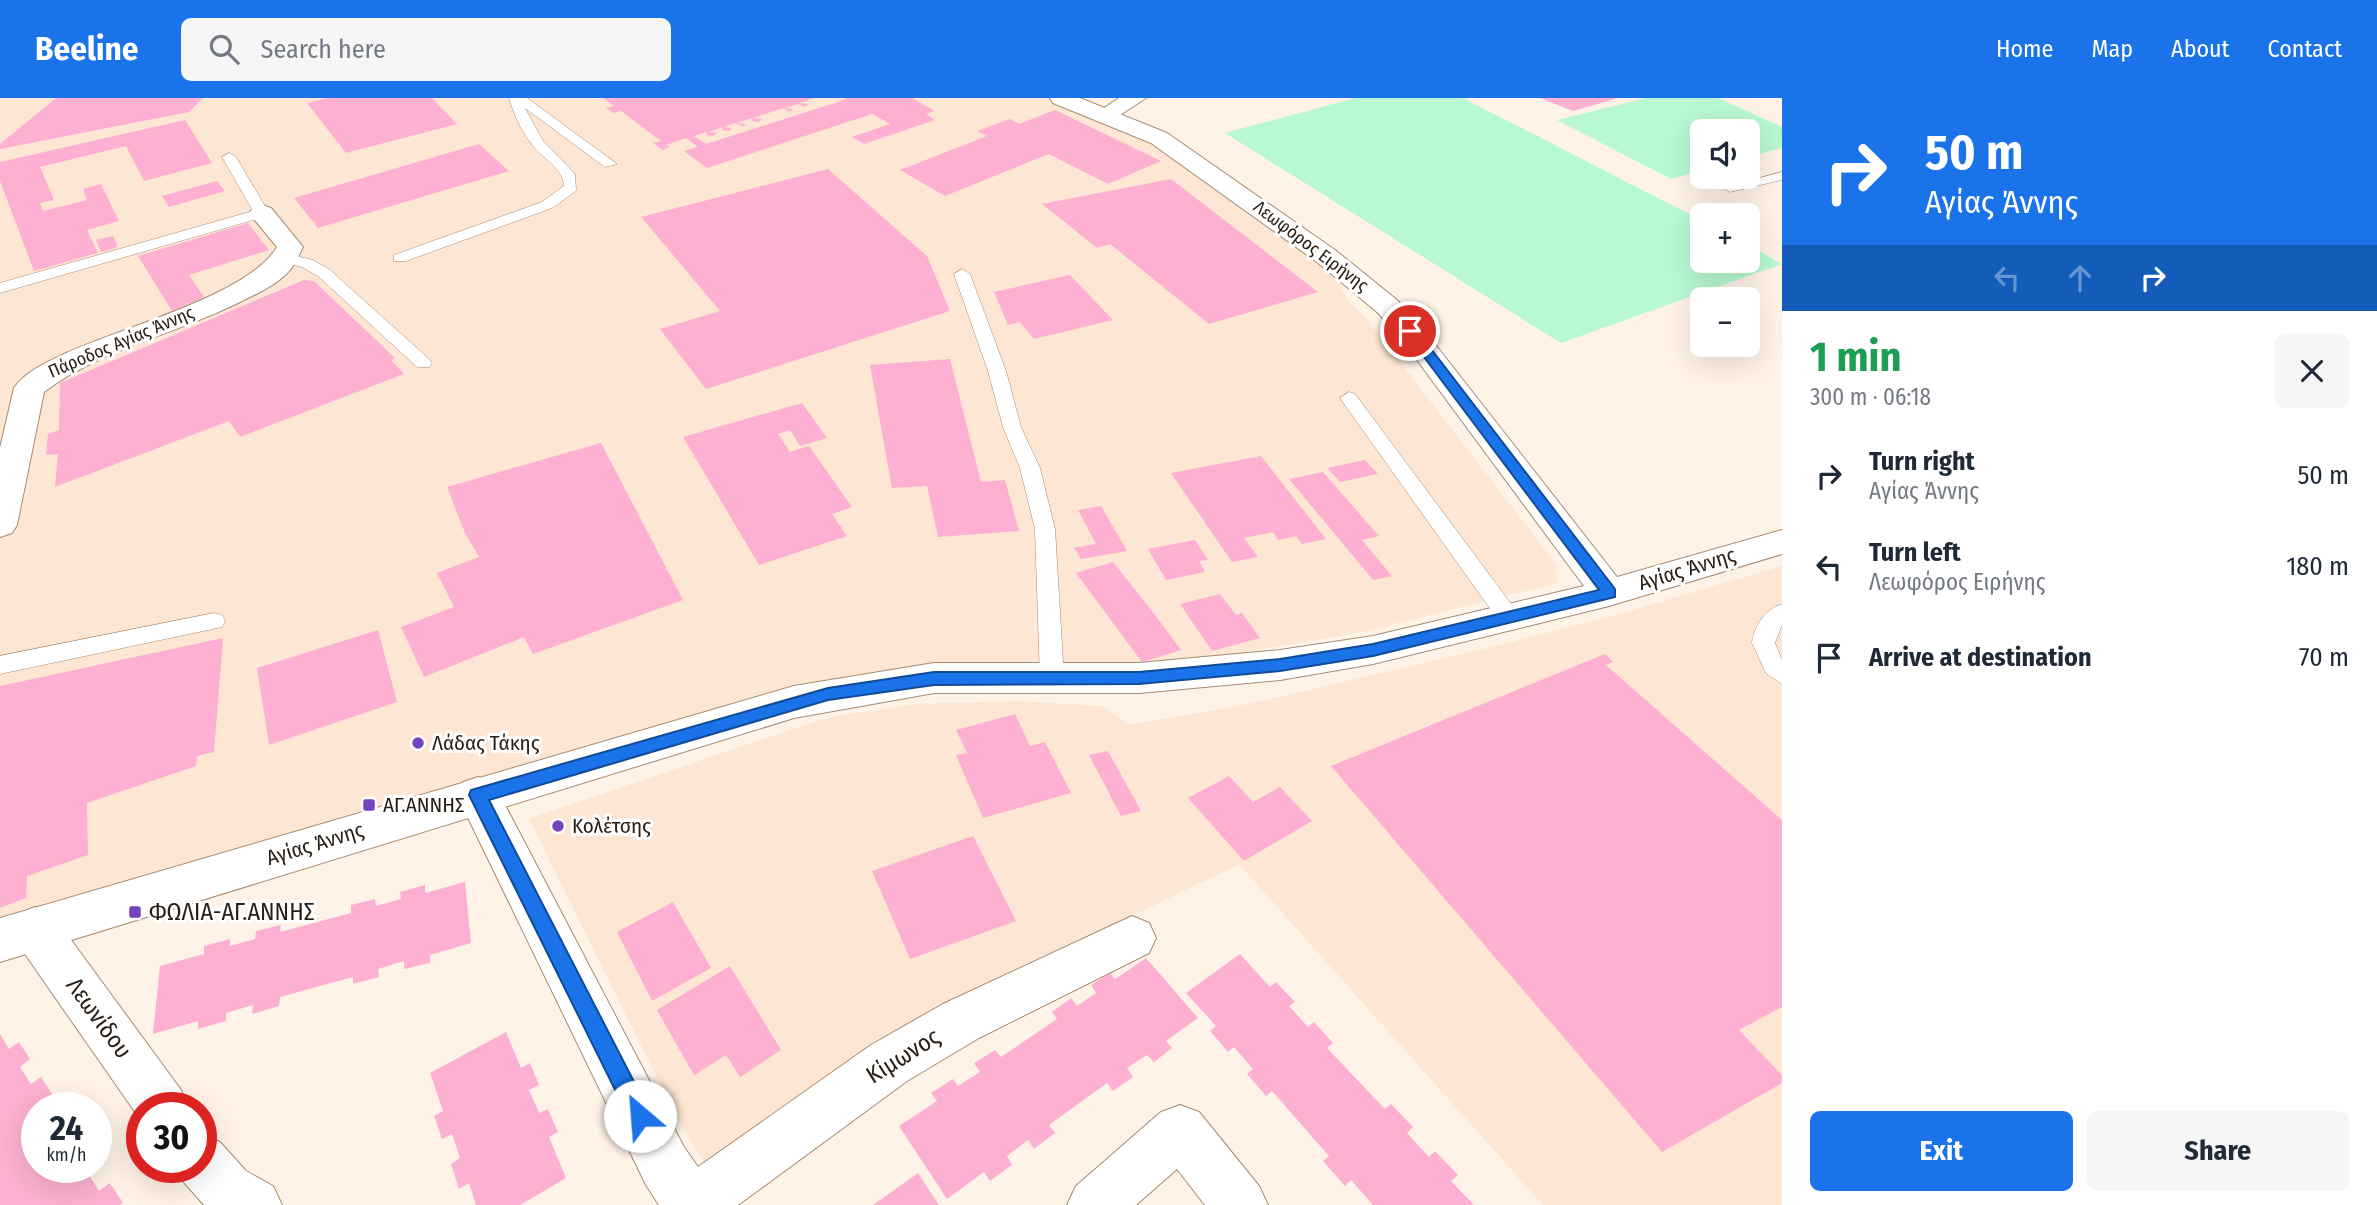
<!DOCTYPE html>
<meta charset="utf-8">
<style>
body{margin:0;font-family:"Fira Sans Condensed",sans-serif;background:#f6f6f7;color:#1f2937;height:100vh;display:flex;flex-direction:column;font-size:26px;white-space:nowrap}
*{box-sizing:border-box;margin:0}
p{font-size:23px;color:#747a83}
.icon{flex:none;width:38px;height:38px;fill:none;stroke:currentColor;stroke-width:2;stroke-linecap:round;stroke-linejoin:round}
.map{position:relative;flex:1;overflow:hidden}
.side{display:flex;flex-direction:column;background:#fff;width:595px}
.side>*{flex:none}
.hud{background:#1a73e8;color:#fff;overflow:hidden}
.fabs{position:absolute;left:1690px;top:21px;display:grid;gap:14px}
.fabs a{display:grid;place-items:center;width:70px;height:70px;border-radius:10px;background:#fff;box-shadow:0 7px 28px #0002;font-size:35px}
.speed{position:absolute;left:21px;top:994px;display:flex;gap:14px;font-size:35px;font-weight:700;text-align:center}
.speed>*{display:grid;place-content:center;width:91px;height:91px;border-radius:50%;background:#fff;box-shadow:0 7px 28px #0002;line-height:1}
.speed small{font-size:18px;font-weight:400}
.speed .limit{border:10px solid #d22;background:#fff;color:#111}
.pin{position:absolute;display:grid;place-items:center;width:60px;height:60px;color:#fff;margin:-30px;border:4px solid #fff;border-radius:50%;box-shadow:0 2px 7px #0007}
.me{position:absolute;width:77px;margin:-38px;rotate:333deg;stroke-linejoin:round;filter:drop-shadow(0 0 5px #0008)}
.turn{display:flex;align-items:center;gap:24px;height:147px;padding:0 28px;font-size:32px}
.turn .icon{width:91px;height:91px;stroke-width:2.5}
.turn b{display:block;font-size:49px;line-height:60px}
.lanes{display:flex;align-items:center;height:66px;padding:0 28px;background:#0003;justify-content:center;gap:35px;direction:ltr}
.lanes .off{opacity:.35}
.round{display:grid;place-items:center;flex:none;width:74px;height:74px;border-radius:10px;background:#f6f6f7}
.head{display:flex;align-items:center;justify-content:space-between;height:119px;padding:0 28px}
h1{font-size:42px;font-weight:700;line-height:52px;color:#1e9e55}
.button{display:flex;gap:14px;margin-top:auto;padding:14px 28px}
.button a{flex:1;height:80px;border-radius:10px;background:#1a73e8;color:#fff;font-size:28px;font-weight:700;line-height:80px;text-align:center}
.button a+a{background:#f6f6f7;color:#1f2937}
ul{padding:0;list-style:none}
li{display:flex;align-items:center;gap:21px;height:91px;padding:0 28px}
li div{flex:1}
li b{display:block;font-size:26px}
li em{font-style:normal}
header{display:flex;align-items:center;gap:42px;box-sizing:border-box;height:98px;padding:0 35px;background:#1a73e8;color:#fff}
header strong{font-size:33px}
nav{display:flex;gap:38px;margin-inline-start:auto;font-size:24px}
.search{width:490px;height:63px;background:#f6f6f7;display:flex;align-items:center;gap:18px;box-sizing:border-box;padding:0 24px;border-radius:10px;color:#747a83;font-size:26px}
main{display:flex;flex:1;min-height:0}
.map>svg:first-child{display:block}
</style>
<header>
<strong>Beeline</strong>
<div class="search"><svg class="icon" aria-label="search" viewBox="0 0 24 24"><circle cx="10" cy="10" r="6"/><path d="M15 15l6 6"/></svg>Search here</div>
<nav><a>Home</a><a>Map</a><a>About</a><a>Contact</a></nav>
</header>
<main>
<div class="map">
<svg width="1782" height="1107" viewBox="0 0 1782 1107">
<rect width="100%" height="100%" fill="#fff2e7"/>
<!-- built -->
<path fill="#fde6d3" d="M0,0H1047L1142,35L1329,167L1349,204L1366,220L1556,466L1557,485L1362,534L1184,564L933,565L824,583L0,828Z
M1782,468V1107H1543L1239,766L1006,879L707,1070L674,1014L529,721L813,624L842,617L916,606L1016,603L1103,608L1130,627L1253,605L1484,551L1609,519Z"/>
<!-- green -->
<path fill="#b8f8d2" d="M1355,0H1463L1703,123V163H1748V147L1782,166L1561,245L1225,35Z
M1646,0H1718L1782,29V50L1748,59V33H1703V72L1671,81L1557,22Z"/>
<!-- building -->
<path fill="#fdb0d1" d="M56,0H203L189,14L0,51V46Z
M328,0H432L457,26L346,55L307,5Z
M603,0H814L799,5L808,6L805,9L798,6L784,10L793,11L790,14L783,10L753,20L762,21L759,24L752,23V20L737,25L746,26L743,29L736,25L724,29L732,30L729,33L722,32L723,29L709,34L717,35L713,38L706,37L707,34L694,38L706,46L847,1L845,0H912L935,13L926,16L935,22L864,46L852,39L890,26L872,16L707,70L684,53L698,49L686,40L666,47L670,49L662,52L653,45L661,43L621,13L613,15L606,10L614,8Z
M1540,0H1615V1L1573,13Z
M1055,12L1161,63L1108,86L1049,56L945,98L900,72L987,38L977,33L1010,21L1019,26Z
M185,22L212,65L144,83L126,48L40,69L54,102L40,105L43,113L87,102L83,91L101,86L119,123L87,132L98,155L34,173L0,83V64Z
M479,46L509,73L318,130L294,100Z
M828,71L927,158L950,213L706,291L660,231L720,213L641,119Z
M1171,81L1262,151L1318,194L1209,226L1110,146L1097,150L1042,106Z
M217,83L225,93L169,109L162,98Z
M248,125L269,152L189,177L204,199L172,213L138,158Z
M113,138L118,149L101,154L96,142Z
M1070,177L1113,222L1034,241L1020,224L1008,227L994,194Z
M304,182L314,183L395,260L391,262L404,276L240,339L229,323L55,389L58,356L46,357L48,336L59,332L60,285Z
M950,261L981,384L1005,382L1019,433L938,439L927,388L892,390L870,267Z
M802,305L827,340L800,348L790,332L778,336L790,354L809,348L852,409L832,416L847,438L759,467L683,339Z
M601,345L683,502L533,556L524,539L424,579L401,529L454,509L437,475L479,459L465,435L447,389Z
M1261,358L1326,441L1302,446L1296,438L1278,442L1273,434L1244,440L1258,459L1232,464L1171,375Z
M1365,362L1378,376L1340,384L1327,370Z
M1323,374L1379,438L1362,442L1392,478L1373,482L1289,381Z
M1101,408L1127,453L1081,461L1074,450L1096,446L1078,412Z
M1195,442L1208,462L1199,463L1205,474L1166,482L1148,451Z
M1113,464L1152,513L1181,552L1142,564L1076,475Z
M1220,496L1236,517L1242,515L1260,540L1212,553L1180,506Z
M378,532L397,604L269,647L257,570Z
M223,540L214,654L197,658L196,668L87,705L88,757L27,778L26,800L0,810V588Z
M1605,556L1613,564L1606,567L1782,722V909L1739,932L1782,977V985L1662,1054L1331,668Z
M1015,616L1030,648L1045,644L1071,695L983,720L956,657L967,655L956,632Z
M1108,653L1141,713L1121,718L1089,657Z
M1229,678L1253,704L1280,689L1312,723L1244,763L1188,700Z
M973,738L1016,823L910,861L872,773Z
M465,784L471,845L430,857V865L404,871V863L378,871L379,879L353,886V879L280,899L279,908L252,916L253,907L226,915V923L198,931V923L153,936L160,868L204,856V848L230,841V848L255,841L256,833L281,827L280,834L351,815V807L375,801L376,808L401,801L400,794L425,787V795Z
M673,804L711,870L652,903L617,834Z
M1240,856L1270,889L1276,884L1295,904L1289,908L1308,929L1314,924L1333,945L1327,950L1385,1011L1391,1006L1413,1029L1407,1035L1429,1059L1435,1053L1458,1077L1451,1083L1474,1107H1373L1351,1082L1345,1088L1323,1063L1329,1058L1272,993L1266,998L1247,976L1253,971L1234,949L1228,954L1210,933L1216,928L1186,895Z
M1146,860L1198,920L1166,943L1172,950L1154,964L1147,957L1127,970L1133,979L1113,993L1107,985L1049,1027L1055,1035L1034,1051L1028,1042L1007,1058L1012,1067L990,1083L984,1074L947,1101L899,1028L937,1003L931,995L953,981L958,988L980,974L974,965L995,952L1001,959L1057,921L1052,914L1071,900L1077,908L1096,895L1091,887L1110,875L1115,881Z
M730,868L781,952L740,979L726,957L694,977L657,912Z
M506,934L521,970L530,965L539,987L529,992L539,1015L548,1011L558,1034L549,1039L566,1080L520,1107H476L469,1085L459,1091L451,1066L460,1060L452,1036L442,1041L434,1018L443,1013L430,975Z
M0,936L9,951L19,944L30,961L20,969L31,986L41,979L52,996L42,1004L46,1010H37V1069H93L87,1074L99,1093L110,1085L123,1105L120,1107H0Z
M918,1075L939,1107H873Z"/>
<g fill="none" stroke-linecap="round" stroke-linejoin="round">
<!-- service casing -->
<g stroke="#a88b72" stroke-width="1">
<path id="service" d="M509,0H527L617,66L605,69L525,10L543,43L575,76L576,93L552,110L406,163H394V157L542,104L564,88C563,69 541,60 531,45C520,31 514,16 509,0Z
M229,55L236,59L269,115L267,118L0,195V185L253,113L222,59Z
M1782,74V82L1730,94L1723,90Z
M287,156L313,162L330,172L429,261L432,265L429,269H417L318,178L302,169L281,164L279,161Z
M962,171L970,176L1006,273L1021,329L1040,370L1055,431L1064,581L1060,587L1052,590L1044,587L1040,581L1035,431L1020,370L1003,329L988,273L954,176Z
M1349,294L1355,296L1517,514L1520,520L1517,526H1501L1340,300Z
M1782,506V527L1775,545L1782,562V586L1766,575L1752,545C1754,528 1765,511 1782,506Z
M214,515L222,517L225,523L222,529L0,576V558Z"/>
</g>
<!-- minor casing -->
<g stroke="#a88b72" stroke-width="2">
<path id="minor" d="M1119,0H1146L1114,21H1098L1095,16Z
M262,107L271,110L303,149C299,157 295,166 290,172C277,187 256,196 240,204C176,236 101,251 44,294L17,427L12,435L0,439V350L14,290C25,274 45,265 62,257C116,231 248,198 277,149L249,115L253,110Z
M478,679L493,684L684,1049L698,1069L871,947L943,906L1132,818L1149,825L1156,840L1149,855L979,940L907,983L738,1107H659L646,1087L457,697L463,684Z
M35,809L52,816L181,992L189,1010H142V1024L18,846L12,831L18,816Z
M1180,1007L1199,1014L1259,1088L1268,1107H1205L1177,1071L1136,1107H1067L1076,1088L1161,1014Z
M201,1036L220,1044L246,1073L273,1088L282,1107H204L182,1082L177,1069H201Z"/>
</g>
<!-- tertiary casing -->
<g stroke="#a88b72" stroke-width="2">
<path id="tertiary" d="M1050,0H1080L1167,35L1335,152L1397,202L1420,227L1617,479L1782,432V456L1609,508L1373,566L1280,582L1139,595H934L794,620L0,864V820L794,588L934,565H1139L1280,552L1373,538L1584,488L1400,239L1377,214L1317,164L1151,45L1053,5Z"/>
</g>
<!-- service -->
<use href="#service" fill="#fff" fill-rule="evenodd"/>
<!-- minor -->
<use href="#minor" fill="#fff" fill-rule="evenodd"/>
<!-- tertiary -->
<use href="#tertiary" fill="#fff" fill-rule="evenodd"/>
</g>
<!-- route -->
<path fill="#1a73e8" stroke="#114b97" stroke-width="2" d="M1406,230H1415L1615,491V499L1373,558L1280,573L1139,586L934,587L828,602L489,702L648,1011L651,1018L648,1026L640,1029L632,1026L469,697L471,692L828,590L934,574H1139L1280,561L1373,546L1599,492L1406,235Z"/>
<!-- markers -->
<g fill="#7245bd" stroke="#fff" stroke-width="2.5">
<circle cx="418" cy="645" r="7"/>
<rect x="362" y="700" width="14" height="14" rx="3.5"/>
<circle cx="558" cy="728" r="7"/>
<rect x="128" y="807" width="14" height="14" rx="3.5"/>
</g>
<g text-anchor="middle" stroke-width="6" stroke-linejoin="round" paint-order="stroke">
<!-- far-street labels -->
<g font-size="18" fill="#291e14" stroke="#fff">
<text transform="translate(1311 148) rotate(37)" y="6">Λεωφόρος Ειρήνης</text>
<text transform="translate(121 244) rotate(-23)" y="6">Πάροδος Αγίας Άννης</text>
</g>
<!-- street labels -->
<g font-size="21" fill="#291e14" stroke="#fff">
<text transform="translate(1687 471) rotate(-17)" y="7">Αγίας Άννης</text>
<text transform="translate(315 746) rotate(-17)" y="7">Αγίας Άννης</text>
</g>
<!-- poi labels -->
<g font-size="21" fill="#291e14" stroke="#fff" text-anchor="start">
<text x="432" y="652">Λάδας Τάκης</text>
<text x="383" y="714">ΑΓ.ΑΝΝΗΣ</text>
<text x="572" y="735">Κολέτσης</text>
</g>
<!-- near-poi labels -->
<g font-size="24" fill="#291e14" stroke="#fff" text-anchor="start">
<text x="149" y="822">ΦΩΛΙΑ-ΑΓ.ΑΝΝΗΣ</text>
</g>
<!-- near-street labels -->
<g font-size="24" fill="#291e14" stroke="#fff">
<text transform="translate(99 920) rotate(54)" y="8">Λεωνίδου</text>
<text transform="translate(903 958) rotate(-32)" y="8">Κίμωνος</text>
</g>
</g>
</svg>
<div class="fabs">
<a><svg class="icon" aria-label="sound" viewBox="0 0 24 24"><path d="M4 9h4l5-4v14l-5-4H4zM17 9q2 3 0 6"/></svg></a>
<a>+</a>
<a>−</a>
</div>
<div class="speed"><div>24<small>km/h</small></div><div class="limit">30</div></div>
<div class="pin" style="left:1410px;top:233px;background:#d93025"><svg class="icon" aria-label="arrive" viewBox="0 0 24 24"><path d="M6 21V4h12l-3 4 3 4H6"/></svg></div>
<svg class="me" style="left:640px;top:1018px" viewBox="-20 -20 40 40"><circle r="19" fill="#fff"/><path d="M0-13L10 11 0 6-10 11z" fill="#1a73e8"/></svg>
</div>
<section class="side">
<div class="hud">
<div class="turn"><svg class="icon" aria-label="right" viewBox="0 0 24 24"><path d="M7 20v-9h11M14 6l5 5-5 5"/></svg><div><b>50 m</b>Αγίας Άννης</div></div>
<div class="lanes"><svg class="icon off" aria-label="left" viewBox="0 0 24 24"><path d="M17 20v-9H6M10 6l-5 5 5 5"/></svg><svg class="icon off" aria-label="ahead" viewBox="0 0 24 24"><path d="M12 20V5M6 11l6-6 6 6"/></svg><svg class="icon" aria-label="right" viewBox="0 0 24 24"><path d="M7 20v-9h11M14 6l5 5-5 5"/></svg></div>
</div>
<div class="head"><div><h1>1 min</h1><p>300 m · 06:18</p></div><a class="round"><svg class="icon" aria-label="close" viewBox="0 0 24 24"><path d="M6 6l12 12M18 6L6 18"/></svg></a></div>
<ul>
<li><svg class="icon" aria-label="right" viewBox="0 0 24 24"><path d="M7 20v-9h11M14 6l5 5-5 5"/></svg><div><b>Turn right</b><p>Αγίας Άννης</p></div><em>50 m</em></li>
<li><svg class="icon" aria-label="left" viewBox="0 0 24 24"><path d="M17 20v-9H6M10 6l-5 5 5 5"/></svg><div><b>Turn left</b><p>Λεωφόρος Ειρήνης</p></div><em>180 m</em></li>
<li><svg class="icon" aria-label="arrive" viewBox="0 0 24 24"><path d="M6 21V4h12l-3 4 3 4H6"/></svg><div><b>Arrive at destination</b></div><em>70 m</em></li>
</ul>
<div class="button"><a>Exit</a><a>Share</a></div>
</section>
</main>
